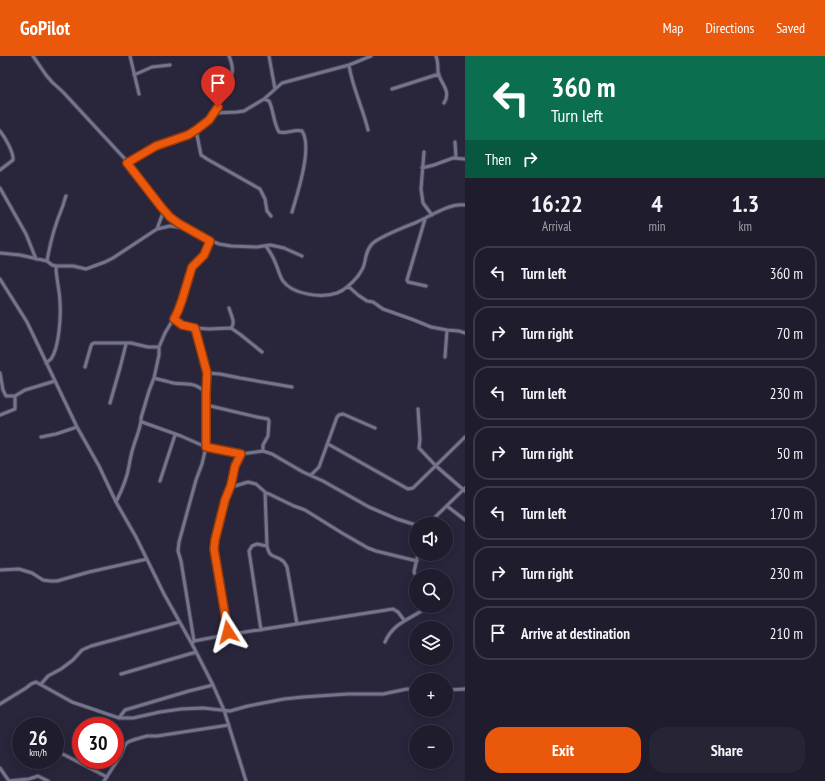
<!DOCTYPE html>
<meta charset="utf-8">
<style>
body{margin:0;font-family:"PT Sans Narrow",sans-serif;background:#272535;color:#f1f3f6;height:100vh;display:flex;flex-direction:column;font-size:15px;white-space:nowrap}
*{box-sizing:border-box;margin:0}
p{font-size:13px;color:#a1a1aa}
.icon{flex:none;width:22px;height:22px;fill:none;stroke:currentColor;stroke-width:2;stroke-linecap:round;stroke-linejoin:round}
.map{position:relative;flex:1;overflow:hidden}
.sheet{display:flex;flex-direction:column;background:#1f1c2d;width:360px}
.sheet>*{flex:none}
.hud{background:#0b6e4f;color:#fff;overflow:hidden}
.tools{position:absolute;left:409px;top:461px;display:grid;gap:8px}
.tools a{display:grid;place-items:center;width:44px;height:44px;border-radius:50%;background:#1f1c2d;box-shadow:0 2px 10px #0003,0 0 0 1px #3c3a49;font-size:20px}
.speed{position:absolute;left:12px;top:661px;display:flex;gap:8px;font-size:20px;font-weight:700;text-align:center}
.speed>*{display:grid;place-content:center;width:52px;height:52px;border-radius:50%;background:#1f1c2d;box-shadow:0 2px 10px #0003,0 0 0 1px #3c3a49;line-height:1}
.speed small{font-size:10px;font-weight:400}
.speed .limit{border:6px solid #d22;background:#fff;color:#111}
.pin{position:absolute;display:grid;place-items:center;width:34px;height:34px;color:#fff;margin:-41px -17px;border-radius:50% 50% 50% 0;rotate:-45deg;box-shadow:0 0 4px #0007}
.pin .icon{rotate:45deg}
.me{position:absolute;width:44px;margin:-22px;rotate:351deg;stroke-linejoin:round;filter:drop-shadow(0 0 3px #0008)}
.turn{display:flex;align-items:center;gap:14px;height:84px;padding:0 20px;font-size:18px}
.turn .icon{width:52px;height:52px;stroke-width:2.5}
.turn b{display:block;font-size:28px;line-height:34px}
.then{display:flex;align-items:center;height:38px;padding:0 20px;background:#0003;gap:8px;font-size:15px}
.eta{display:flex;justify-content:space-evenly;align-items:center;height:68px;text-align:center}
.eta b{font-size:24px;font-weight:800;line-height:28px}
.cta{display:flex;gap:8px;margin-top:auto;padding:8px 20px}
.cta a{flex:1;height:46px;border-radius:16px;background:#ea580c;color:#fff;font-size:16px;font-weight:800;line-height:46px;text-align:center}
.cta a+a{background:#272535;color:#f1f3f6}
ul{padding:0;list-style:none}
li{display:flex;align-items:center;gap:12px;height:54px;margin:0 8px 6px;padding:0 12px;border:2px solid #3c3a49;border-radius:16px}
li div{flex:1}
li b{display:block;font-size:15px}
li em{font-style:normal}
header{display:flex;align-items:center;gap:24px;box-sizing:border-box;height:56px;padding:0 20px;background:#ea580c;color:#fff}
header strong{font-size:19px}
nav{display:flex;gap:22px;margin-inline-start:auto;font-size:14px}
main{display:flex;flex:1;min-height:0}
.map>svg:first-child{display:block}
</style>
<header>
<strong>GoPilot</strong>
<nav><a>Map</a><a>Directions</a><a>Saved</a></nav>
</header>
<main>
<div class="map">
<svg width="465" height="725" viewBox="0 0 465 725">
<rect width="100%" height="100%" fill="#29263c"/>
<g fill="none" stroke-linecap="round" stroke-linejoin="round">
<!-- minor casing -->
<g stroke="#424052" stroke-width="5">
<path id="minor" d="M33,0L46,19L52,26L63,36L125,103L127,107L162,152L170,161L178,167L205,182L219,188L231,190L257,191L270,189L275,190L284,192L302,200
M130,0L139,38
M269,0L275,33
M436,0C438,5 438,11 438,16C440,27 452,35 444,47
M349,9C352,31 363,52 368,74
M134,19L152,11L170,9
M392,33L439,18
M264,43L269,45C274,55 273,66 279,76C287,78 294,73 302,75C313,91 297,139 292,156
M215,57L237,56L244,55L264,43L282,27L349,9L371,0
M196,74L201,99L207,103L260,133L265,143L267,155L271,160
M0,75C5,81 14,97 13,104L0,114
M455,86L456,102
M424,96L421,133L423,147L432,159
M127,107C136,102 146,95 156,90C167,86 178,84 188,79C208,70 219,52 227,32C232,20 235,14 229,0
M422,112L434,109L453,102L465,103
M0,132L26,178L36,203
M425,163L407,224L408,226L426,230
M157,173L164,154
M266,190C269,195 273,200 275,206C278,212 279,219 283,225C293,239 322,242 337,237C345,234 353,226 358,220C360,217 363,213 364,209C366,202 366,193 373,187C383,179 405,171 417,166C431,160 449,147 465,149
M0,197L20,199L47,205L52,209L56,210H73L86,213L105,206L113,202L157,173L170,170L186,172
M47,205C50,187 55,169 62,152C64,148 64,144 66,140
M0,223L27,266L77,371L99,410L116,446L136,481L164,538L192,588L213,629L224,654L246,725
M348,230L358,239L367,245L373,246L383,253L414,264L431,271L447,274
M229,252C231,259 236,267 231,272
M174,263L182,269L195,272L209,273L231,272L241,279L262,296
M195,272L207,317L206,337
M445,301L447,274L459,275L465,277
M46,307C47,306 50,304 51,303C59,292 61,261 60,247C60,235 56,223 56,210
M85,311L91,290L92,288L94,287H131L148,291H159
M0,317L3,334L6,340H15
M207,317L220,318L240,322L292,331
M154,322C160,324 167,325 173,327C187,329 194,325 206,337V391L202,408L196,424L179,486L178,495L181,505L194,585L192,588
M110,347L120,312L126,288
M206,349L257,361L268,363L269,365L268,380L263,389V395
M418,353L420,384L419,392L436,410L465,435
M0,359L15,353V340L25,334L55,325
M142,366L181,380L206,391L241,398L263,395L272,398L303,416L323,425L369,451L397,463L416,469
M41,381L56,378L77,371
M328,388L408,433L413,432L465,381
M311,419L319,411L337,361L339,359L343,358L375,372
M160,425L175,379
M231,429L235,430L248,426L256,428L265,436L294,450L305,454L342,477L368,492L376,495L417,505
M265,436L267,490C270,504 275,498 283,505C285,507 286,509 287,511L297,568
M116,446C122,434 127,423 129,410C130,404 131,398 133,392C135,384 142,369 141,362L149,335L154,322L159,299V291L165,277L178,255L185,236L192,211L204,199L210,185
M447,450L465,464
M428,468L465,432
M0,514L19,513L32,517L43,524L50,525H57L89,516L147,503
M416,520L414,516L418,498
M261,574L249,495L252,490L257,488L267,490
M226,579L393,553L398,556L404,564
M194,585L226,579L228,576L214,493L215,484L225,444L231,429L235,409L241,398
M385,586C394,565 413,563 428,550
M121,618L196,596
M41,628L48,620L61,613L73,604L82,594L91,590L179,566
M446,634L465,633
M0,648L26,632L31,628L36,626L72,646L119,662H133L160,656L181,653L203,652L230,655L248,650L284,643L303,641L348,638H383L407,633L416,634
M119,662L125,654L189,635L213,629
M57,695L107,721
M0,712L9,725
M9,725L29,723L38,720L48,725
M104,725L121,699L125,689L128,686L133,684L147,680H157L229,669"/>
</g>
<!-- minor -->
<use href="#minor" stroke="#75748d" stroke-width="3"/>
</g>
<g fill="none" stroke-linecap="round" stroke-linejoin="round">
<!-- route casing -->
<g stroke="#983908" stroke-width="10">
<path id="route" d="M218,51L209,64L196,74L188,79L156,90L127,107L162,152L170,161L178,167L210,185L204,199L192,211L182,244L178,255L174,263L182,269L195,272L207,317L206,337V391L241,398L235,410L231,429L225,444L215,484L214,493L228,576"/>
</g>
<!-- route -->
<use href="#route" stroke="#ea580c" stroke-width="7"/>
</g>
</svg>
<div class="tools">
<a><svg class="icon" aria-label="sound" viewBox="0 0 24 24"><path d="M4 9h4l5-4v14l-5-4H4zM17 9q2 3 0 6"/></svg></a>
<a><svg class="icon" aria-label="search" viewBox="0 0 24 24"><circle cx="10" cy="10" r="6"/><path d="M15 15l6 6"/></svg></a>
<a><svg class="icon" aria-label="layers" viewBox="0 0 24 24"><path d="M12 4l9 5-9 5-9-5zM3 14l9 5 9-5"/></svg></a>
<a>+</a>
<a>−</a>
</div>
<div class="speed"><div>26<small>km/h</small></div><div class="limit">30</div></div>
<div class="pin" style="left:218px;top:51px;background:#d93025"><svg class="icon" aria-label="arrive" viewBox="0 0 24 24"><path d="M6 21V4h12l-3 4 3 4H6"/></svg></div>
<svg class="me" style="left:228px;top:576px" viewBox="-20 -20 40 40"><path d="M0-17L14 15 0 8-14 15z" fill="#ea580c" stroke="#fff" stroke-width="4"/></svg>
</div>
<section class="sheet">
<div class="hud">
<div class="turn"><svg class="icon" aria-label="left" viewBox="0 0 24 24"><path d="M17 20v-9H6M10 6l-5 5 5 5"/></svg><div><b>360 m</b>Turn left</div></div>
<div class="then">Then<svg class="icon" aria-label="right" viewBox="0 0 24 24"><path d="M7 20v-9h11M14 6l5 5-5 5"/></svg></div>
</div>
<div class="eta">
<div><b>16:22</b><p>Arrival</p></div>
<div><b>4</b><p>min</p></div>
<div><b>1.3</b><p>km</p></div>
</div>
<ul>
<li><svg class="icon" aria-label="left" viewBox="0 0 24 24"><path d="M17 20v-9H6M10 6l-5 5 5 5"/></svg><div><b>Turn left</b></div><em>360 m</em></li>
<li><svg class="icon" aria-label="right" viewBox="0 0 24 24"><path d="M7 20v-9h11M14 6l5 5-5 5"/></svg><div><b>Turn right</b></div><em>70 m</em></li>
<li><svg class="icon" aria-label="left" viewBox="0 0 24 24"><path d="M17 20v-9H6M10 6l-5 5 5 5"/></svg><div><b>Turn left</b></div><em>230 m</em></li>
<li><svg class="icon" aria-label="right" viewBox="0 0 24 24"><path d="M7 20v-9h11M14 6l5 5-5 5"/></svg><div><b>Turn right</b></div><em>50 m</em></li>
<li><svg class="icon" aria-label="left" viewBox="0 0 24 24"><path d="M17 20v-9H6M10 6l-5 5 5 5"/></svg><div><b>Turn left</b></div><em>170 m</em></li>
<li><svg class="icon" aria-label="right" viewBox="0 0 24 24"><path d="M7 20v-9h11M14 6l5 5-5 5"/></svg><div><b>Turn right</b></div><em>230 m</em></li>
<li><svg class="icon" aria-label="arrive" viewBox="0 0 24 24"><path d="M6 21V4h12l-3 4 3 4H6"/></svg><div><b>Arrive at destination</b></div><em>210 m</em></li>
</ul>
<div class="cta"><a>Exit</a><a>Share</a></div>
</section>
</main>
